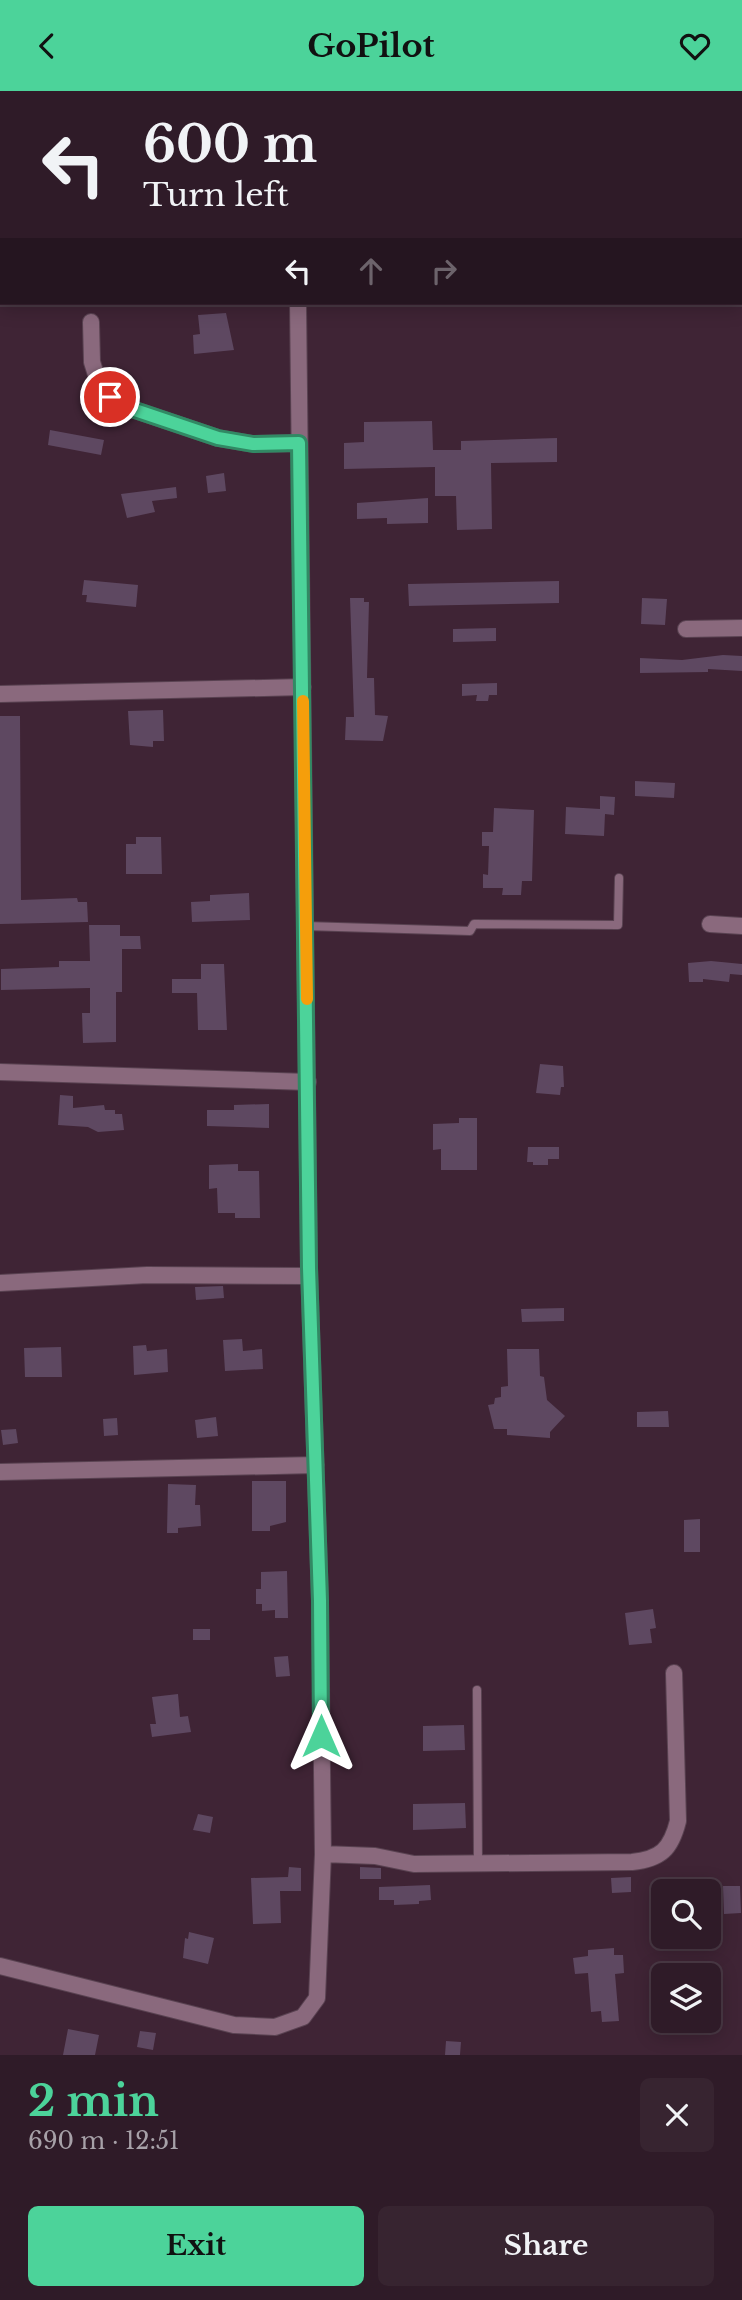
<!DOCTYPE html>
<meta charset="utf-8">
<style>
body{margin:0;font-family:"Libre Baskerville",serif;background:#372430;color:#f1f3f6;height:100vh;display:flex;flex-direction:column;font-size:26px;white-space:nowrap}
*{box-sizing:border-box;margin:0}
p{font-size:23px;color:#a7a1a8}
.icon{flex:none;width:38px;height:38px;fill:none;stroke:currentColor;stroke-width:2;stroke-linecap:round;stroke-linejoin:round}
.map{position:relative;height:1964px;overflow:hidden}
.panel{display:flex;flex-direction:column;background:#2f1b28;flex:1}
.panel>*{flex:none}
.hud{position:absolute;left:0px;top:0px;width:742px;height:214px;box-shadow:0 4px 18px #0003,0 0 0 2px #4a3945;background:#2f1b28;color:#f1f3f6;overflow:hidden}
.buttons{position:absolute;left:651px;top:1788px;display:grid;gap:14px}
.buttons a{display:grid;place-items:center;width:70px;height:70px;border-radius:10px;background:#2f1b28;box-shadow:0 4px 18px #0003,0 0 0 2px #4a3945;font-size:35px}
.pin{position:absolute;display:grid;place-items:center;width:60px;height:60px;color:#fff;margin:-30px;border:4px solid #fff;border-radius:50%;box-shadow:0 2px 7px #0007}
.me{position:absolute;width:77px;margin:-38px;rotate:0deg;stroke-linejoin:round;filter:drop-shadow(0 0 5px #0008)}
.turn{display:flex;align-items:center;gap:24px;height:147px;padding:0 28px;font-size:32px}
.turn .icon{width:91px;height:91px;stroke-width:2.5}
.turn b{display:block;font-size:49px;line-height:60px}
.lanes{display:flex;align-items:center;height:66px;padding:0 28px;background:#0003;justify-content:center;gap:35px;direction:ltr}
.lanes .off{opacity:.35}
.round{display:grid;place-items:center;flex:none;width:74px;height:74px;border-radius:10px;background:#372430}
.overview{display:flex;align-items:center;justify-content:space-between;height:119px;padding:0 28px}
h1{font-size:42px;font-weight:800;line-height:52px;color:#4cd39a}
.button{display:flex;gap:14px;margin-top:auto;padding:14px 28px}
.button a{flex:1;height:80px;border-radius:10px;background:#4cd39a;color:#111;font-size:28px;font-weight:800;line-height:80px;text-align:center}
.button a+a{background:#372430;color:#f1f3f6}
header{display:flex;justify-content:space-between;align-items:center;height:91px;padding:0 28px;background:#4cd39a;color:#111;font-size:32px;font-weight:800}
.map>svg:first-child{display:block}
</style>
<header><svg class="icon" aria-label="back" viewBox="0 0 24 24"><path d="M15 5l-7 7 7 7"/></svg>GoPilot<svg class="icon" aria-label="heart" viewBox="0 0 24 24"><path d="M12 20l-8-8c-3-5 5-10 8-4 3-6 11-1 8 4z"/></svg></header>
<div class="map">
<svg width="742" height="1964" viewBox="0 0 742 1964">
<rect width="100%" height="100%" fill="#3f2435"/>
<!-- building -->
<path fill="#5e4861" d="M226,222L234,259L194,263L193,244L200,243L198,224Z
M432,330L433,359H461V350L557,347V371L491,372L492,438L457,439L456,405H435V376L344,378V352L364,351V331Z
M50,339L104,349L101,364L48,354Z
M224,382L226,400L208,402L206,385Z
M176,396L177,407L152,410L155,421L127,427L121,403Z
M428,407V432L387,433V427L357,428V412Z
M84,489L138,494L136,516L86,511L87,504H82Z
M559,490V512L409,515L408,493Z
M350,507H364V511H369L367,587H374L375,624L388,625L383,650L345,649L346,626H354Z
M642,507L667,508L665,534L641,533Z
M496,537V550L453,551V538Z
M723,564L742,565V580L708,578V581L640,582V567L682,569Z
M497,592V604H489L488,610H476L477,604L462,605V593Z
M163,619L164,650H153V656L130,654L128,620Z
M0,625H20L21,809L77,807L78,811H87L88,831L0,833Z
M635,690L675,692L674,707L635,705Z
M600,705L615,706L614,724L605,723L604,745L565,743L566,716L600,718Z
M494,717L534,719L532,790H522L521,804H502L503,797H483V783L488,784L489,755H482V741H493Z
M136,746H161L162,783H126V753H136Z
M249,802L250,829L192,831L191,811L210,810V804Z
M89,834H120V845H140L141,858H122V901H116V951L83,952L82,922H90V897L1,899V878L59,876V870H90Z
M711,870L742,873V884L730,883L729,891L703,888V891H689L688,872Z
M201,873H224L227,939H198L197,902H172V888H201Z
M540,973L563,975L564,996H561L560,1004L536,1002Z
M60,1004L73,1005V1017L104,1014L105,1019H115V1023H122L124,1039L98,1041L88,1036L58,1034Z
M269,1013V1037L207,1035V1019H234V1014Z
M459,1027H477V1079H441V1058L433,1059V1033L459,1032Z
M528,1056H559V1068H548V1074H533V1071H527Z
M238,1073V1080H259L260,1127H235V1122H218L217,1097L209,1098V1074Z
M223,1195L224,1207L196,1209L195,1196Z
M564,1217V1230L522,1231L521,1218Z
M242,1248L243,1260L262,1258L263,1278L225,1280L223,1249Z
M146,1254L147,1260L167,1258L168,1281L134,1284L133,1255Z
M61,1256L62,1286H25L24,1257Z
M507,1258H539L540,1285L544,1286L547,1309L565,1325L550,1341V1347L507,1344V1338H494L488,1314L494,1313L495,1307L501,1306V1296L508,1295Z
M668,1320L669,1336H637V1321Z
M216,1326L218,1345L197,1347L195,1329Z
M117,1327L118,1344L104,1345L103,1328Z
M16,1338L18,1352L3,1354L1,1339Z
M252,1390H286V1431L270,1435V1440H252Z
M168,1393L196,1394L195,1414H200L201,1435L178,1437V1442H167Z
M700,1428V1461H684V1429Z
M287,1480L288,1527H275V1519L262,1520V1513H256V1498H261V1481Z
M653,1518L656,1537L650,1538L652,1552L629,1554L625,1522Z
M193,1538H210V1549H193Z
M288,1565L290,1585L276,1586L274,1566Z
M178,1603L180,1626L188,1625L191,1641L152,1646L150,1633H156L152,1606Z
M464,1634L465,1659L423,1660V1635Z
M465,1712L466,1737L413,1739V1713Z
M198,1723L213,1726L210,1742L193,1739Z
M289,1776L301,1777V1800H280L281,1832L253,1833L251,1787L288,1786Z
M360,1776L381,1777V1788H360Z
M631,1786V1801L612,1802L611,1787Z
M430,1794L431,1809L419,1810V1813L394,1814V1809H379V1796Z
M740,1795L741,1822L724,1823L723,1795Z
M189,1841L214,1847L208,1873L183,1867L185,1847L188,1848Z
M614,1857V1864H623L624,1882L615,1883L619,1930L602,1931L601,1920L591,1921L588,1882L575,1883L573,1867L588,1865V1859Z
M68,1938L99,1944L95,1964H63Z
M140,1940L156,1942L153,1959L137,1956Z
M446,1950L461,1951L460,1964H445Z"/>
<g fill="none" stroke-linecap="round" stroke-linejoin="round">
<!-- lane casing -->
<g stroke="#594251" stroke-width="10">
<path id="lane" d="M305,835L470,840L474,833L618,834L619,787
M477,1599L478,1774"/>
</g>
<!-- street casing -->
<g stroke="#594251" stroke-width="18">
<path id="street" d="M298,0V2
M740,8H742
M0,23H2
M91,231L92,271L98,290L110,306L126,316L218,347L253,353L299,352
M686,538L742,537
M0,603L303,596
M710,833L742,835
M0,981L308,991
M0,1192L147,1184L309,1185
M0,1381L316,1374
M323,1763L375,1765L414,1773L632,1771C661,1768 671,1758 678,1730L674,1582
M0,1875L234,1934L275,1936L303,1926L317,1907L323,1763L320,1510L309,1176L298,212"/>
</g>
<!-- lane -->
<use href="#lane" stroke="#8a697d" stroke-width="8"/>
<!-- street -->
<use href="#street" stroke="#8a697d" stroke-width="16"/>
</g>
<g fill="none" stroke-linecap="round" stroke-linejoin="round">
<!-- route casing -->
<g stroke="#318964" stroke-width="18">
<path id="route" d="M110,306L126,316L218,347L253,353L299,352L309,1177L320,1510L321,1645"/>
</g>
<!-- route -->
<use href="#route" stroke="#4cd39a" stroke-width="12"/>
<!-- slow -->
<path stroke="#f59e0b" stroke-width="12" d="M303,610L307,908"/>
</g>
</svg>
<div class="buttons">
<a><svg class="icon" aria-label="search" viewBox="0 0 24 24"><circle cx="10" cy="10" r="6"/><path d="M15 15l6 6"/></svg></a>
<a><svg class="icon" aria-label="layers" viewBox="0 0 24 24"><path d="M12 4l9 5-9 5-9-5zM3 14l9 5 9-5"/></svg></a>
</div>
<div class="pin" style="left:110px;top:306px;background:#d93025"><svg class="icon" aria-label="arrive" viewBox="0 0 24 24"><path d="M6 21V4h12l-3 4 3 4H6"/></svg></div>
<svg class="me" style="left:321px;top:1645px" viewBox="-20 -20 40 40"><path d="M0-17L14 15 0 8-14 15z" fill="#4cd39a" stroke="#fff" stroke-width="4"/></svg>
<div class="hud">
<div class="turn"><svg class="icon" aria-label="left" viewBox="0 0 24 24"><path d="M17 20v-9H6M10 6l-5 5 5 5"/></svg><div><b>600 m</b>Turn left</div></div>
<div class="lanes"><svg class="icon" aria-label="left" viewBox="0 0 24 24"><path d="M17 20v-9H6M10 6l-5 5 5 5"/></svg><svg class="icon off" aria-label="ahead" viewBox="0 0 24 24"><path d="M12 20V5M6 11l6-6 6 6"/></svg><svg class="icon off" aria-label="right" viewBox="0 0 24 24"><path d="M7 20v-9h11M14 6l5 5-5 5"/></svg></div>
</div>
</div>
<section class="panel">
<div class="overview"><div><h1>2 min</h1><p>690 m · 12:51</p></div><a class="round"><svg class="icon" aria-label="close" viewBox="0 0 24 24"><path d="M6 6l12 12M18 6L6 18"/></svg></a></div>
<div class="button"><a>Exit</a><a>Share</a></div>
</section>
